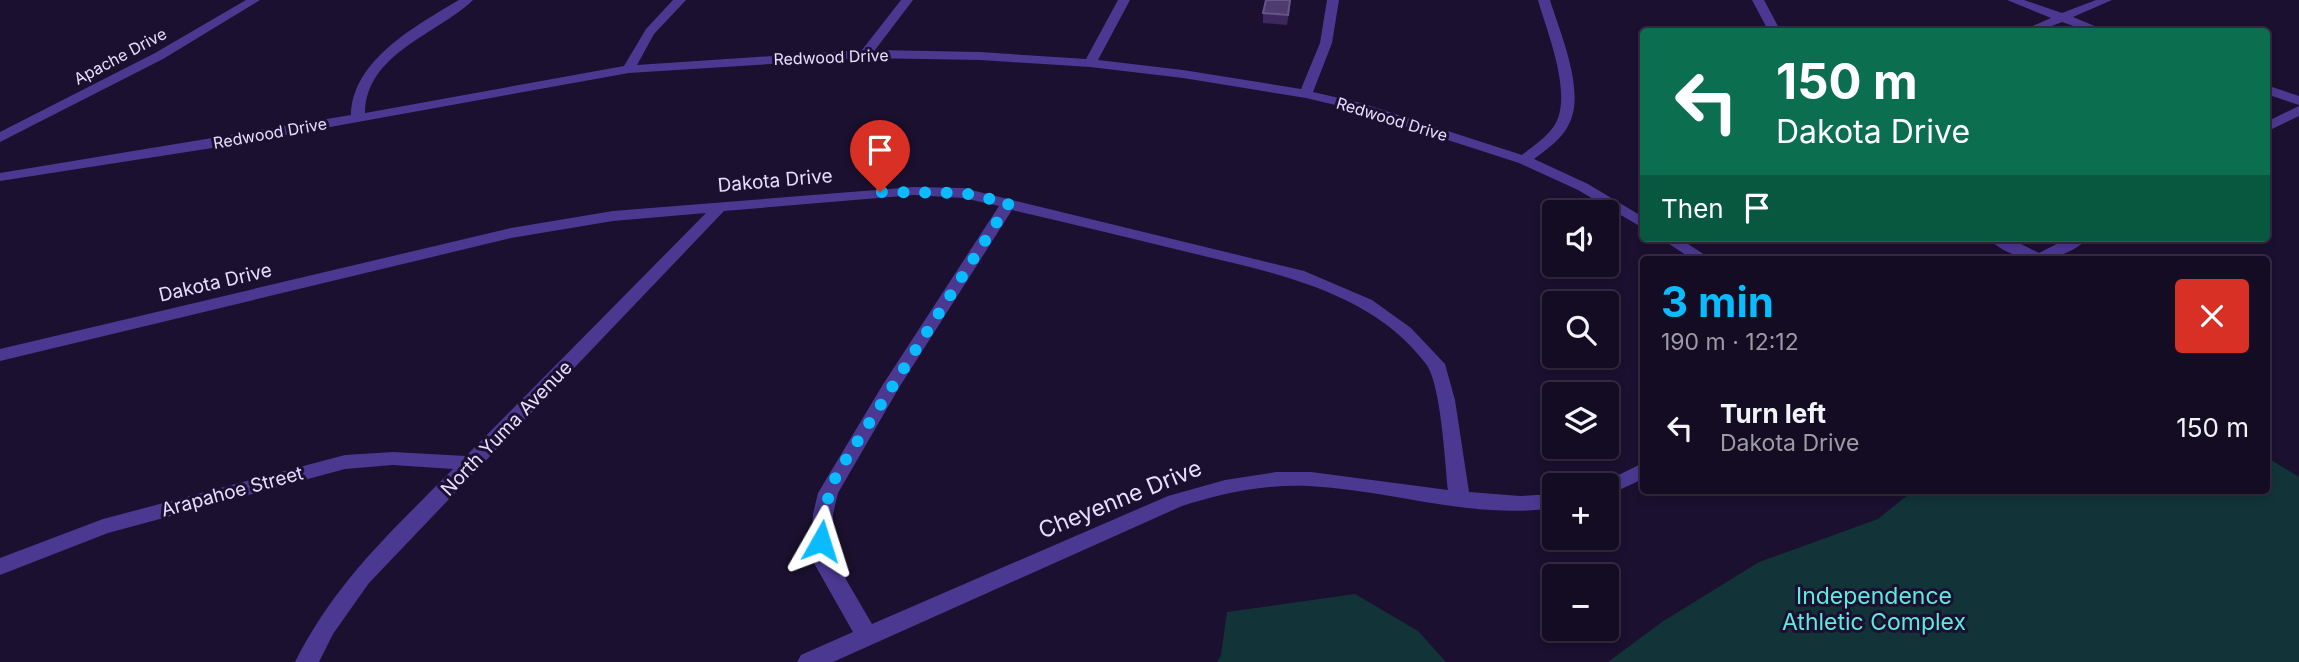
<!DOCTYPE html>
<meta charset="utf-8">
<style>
body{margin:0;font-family:Inter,sans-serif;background:#1d152b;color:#f1f3f6;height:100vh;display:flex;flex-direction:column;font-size:26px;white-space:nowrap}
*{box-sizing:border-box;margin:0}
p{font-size:23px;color:#9d9ba6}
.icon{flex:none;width:38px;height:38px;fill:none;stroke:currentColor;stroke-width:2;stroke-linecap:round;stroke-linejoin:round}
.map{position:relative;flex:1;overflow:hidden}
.details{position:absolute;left:1640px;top:256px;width:630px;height:238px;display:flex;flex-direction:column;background:#140c23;border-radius:7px;box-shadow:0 4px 10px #0003,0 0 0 2px #332c41}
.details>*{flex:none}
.banner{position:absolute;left:1640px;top:28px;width:630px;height:214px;border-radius:7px;box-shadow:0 4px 10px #0003,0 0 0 2px #332c41;background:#0b6e4f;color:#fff;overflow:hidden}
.buttons{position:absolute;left:1542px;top:200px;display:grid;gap:14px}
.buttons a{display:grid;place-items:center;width:77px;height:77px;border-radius:7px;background:#140c23;box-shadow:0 4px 10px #0003,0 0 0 2px #332c41;font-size:35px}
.pin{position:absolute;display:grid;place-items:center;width:60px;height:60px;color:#fff;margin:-72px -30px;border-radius:50% 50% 50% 0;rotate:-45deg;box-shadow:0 0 7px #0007}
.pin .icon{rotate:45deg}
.me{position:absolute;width:77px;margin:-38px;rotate:6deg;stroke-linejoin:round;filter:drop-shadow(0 0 5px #0008)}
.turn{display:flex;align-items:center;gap:24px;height:147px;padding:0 21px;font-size:32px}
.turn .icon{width:91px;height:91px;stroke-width:2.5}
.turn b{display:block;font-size:49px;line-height:60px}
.then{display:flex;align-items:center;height:66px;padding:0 21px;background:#0003;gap:14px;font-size:26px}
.round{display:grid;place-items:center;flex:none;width:74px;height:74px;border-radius:7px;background:#1d152b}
.head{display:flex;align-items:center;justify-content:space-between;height:119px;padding:0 21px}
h1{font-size:42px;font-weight:700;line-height:52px;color:#0abcff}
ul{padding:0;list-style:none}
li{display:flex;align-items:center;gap:21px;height:105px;padding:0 21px}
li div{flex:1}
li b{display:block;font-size:26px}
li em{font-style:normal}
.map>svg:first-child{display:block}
</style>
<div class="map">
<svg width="2299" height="662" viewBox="0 0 2299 662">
<rect width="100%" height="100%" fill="#1b102f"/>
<!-- green -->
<path fill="#123439" d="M2266,457L2299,477V662H1608L1662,622L1759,562L1878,519L1914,490H2266Z
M1355,594L1418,631L1446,662H1217L1221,655L1227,612Z"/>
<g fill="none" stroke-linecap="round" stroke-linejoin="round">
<!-- minor -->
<path fill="#4b3891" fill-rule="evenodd" d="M246,0H260L163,59L0,142V132L155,53Z
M459,0H473C438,34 366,53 365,113L624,66L646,29L673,0H686L654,34L637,65L862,50L901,0H913L875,50L980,52L1086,59L1118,0H1130L1098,60L1183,70L1301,89L1320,43L1327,0H1339L1332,43L1313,92L1361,103L1522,155C1533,146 1546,138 1554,126C1574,96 1547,32 1538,0H1550C1560,33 1586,91 1569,124C1562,139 1547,149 1534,159L1588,184L1643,217V228L1578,190L1519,163L1352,109L1306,98L1183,78L1090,67L980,60L866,58L629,73L219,147L0,181V173L351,115C352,60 417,25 459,0Z
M1752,0H1764L1781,32H1769Z
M2007,0H2024L2062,13L2096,0H2112L2073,17L2109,32H2090L2062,22L2037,32H2019L2051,18Z
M2266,85L2299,96V105L2266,94Z
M2299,106V116L2266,132V122Z
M914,187L963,188L1304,271L1372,300L1411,328L1445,364L1455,400L1469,492L1520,496L1554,494V508C1473,520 1390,490 1309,486C1265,484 1223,493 1182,506L833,662H797L801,655L853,632L815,565L811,541L813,514L818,493L882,386L999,206L963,198L914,195L724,211L369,583L333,634L319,662H295C336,581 391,532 453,469L393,465L345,469L108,533L0,575V558L103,519L345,455L393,452L466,456L706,213L613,221L511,238L0,361V349L511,228L613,211ZM1012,210C1068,223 1123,236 1179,250C1264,271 1370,288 1426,364C1441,384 1445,462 1448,490L1311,472H1276L1225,480L1168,496L872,624L837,564L833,541V514L838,493L900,386Z
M1660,238H1679L1711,259H1692Z
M1988,238H2009L2039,253L2068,238H2088C2063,265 2013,265 1988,238Z
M1643,463V479L1606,496V485H1598Z"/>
</g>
<!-- wall -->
<path fill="#3c285d" d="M1291,0L1287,25L1263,23V13Z"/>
<!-- building -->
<path fill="#4e3b6f" stroke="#665585" stroke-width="2" d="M1266,0H1290L1288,15L1263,13Z"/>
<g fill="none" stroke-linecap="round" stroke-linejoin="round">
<!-- route -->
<path stroke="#0abcff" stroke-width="12" stroke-dasharray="0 21.6" d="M821,541C823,516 827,496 838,472L1009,203L963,193L880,192"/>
</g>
<g text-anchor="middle" stroke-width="6" stroke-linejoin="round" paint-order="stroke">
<!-- far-street labels -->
<g font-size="16" fill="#e7deff" stroke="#1b102f">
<text transform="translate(120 56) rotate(-28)" y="6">Apache Drive</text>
<text transform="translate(831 57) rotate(-2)" y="6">Redwood Drive</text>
<text transform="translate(1392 119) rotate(17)" y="6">Redwood Drive</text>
<text transform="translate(270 133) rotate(-10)" y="6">Redwood Drive</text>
</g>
<!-- street labels -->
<g font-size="19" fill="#e7deff" stroke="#1b102f">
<text transform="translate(775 180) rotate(-5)" y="7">Dakota Drive</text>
<text transform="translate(215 282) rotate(-13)" y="7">Dakota Drive</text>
<text transform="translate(506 428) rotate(-46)" y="7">North Yuma Avenue</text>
<text transform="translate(232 491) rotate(-15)" y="7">Arapahoe Street</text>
</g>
<!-- near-street labels -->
<g font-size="23" fill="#e7deff" stroke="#1b102f">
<text transform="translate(1120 499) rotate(-22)" y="8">Cheyenne Drive</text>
</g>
<!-- near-park labels -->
<g font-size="23" fill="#5feadf" stroke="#1b102f">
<text x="1874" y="604">Independence<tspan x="1874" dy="26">Athletic Complex</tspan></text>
</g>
</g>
</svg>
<div class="buttons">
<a><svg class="icon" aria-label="sound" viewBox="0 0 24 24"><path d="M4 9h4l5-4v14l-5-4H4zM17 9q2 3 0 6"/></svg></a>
<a><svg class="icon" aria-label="search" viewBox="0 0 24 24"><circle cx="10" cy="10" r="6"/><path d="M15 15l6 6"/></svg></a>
<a><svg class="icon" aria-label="layers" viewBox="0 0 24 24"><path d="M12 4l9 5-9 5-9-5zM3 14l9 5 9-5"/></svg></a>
<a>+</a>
<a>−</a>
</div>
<div class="pin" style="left:880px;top:192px;background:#d93025"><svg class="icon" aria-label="arrive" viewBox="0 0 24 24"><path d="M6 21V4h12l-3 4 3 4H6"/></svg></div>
<svg class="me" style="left:821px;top:541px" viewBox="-20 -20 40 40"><path d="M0-17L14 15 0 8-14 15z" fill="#0abcff" stroke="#fff" stroke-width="4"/></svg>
<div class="banner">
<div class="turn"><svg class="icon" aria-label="left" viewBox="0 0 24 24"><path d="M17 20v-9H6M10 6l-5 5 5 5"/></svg><div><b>150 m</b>Dakota Drive</div></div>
<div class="then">Then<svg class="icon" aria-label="arrive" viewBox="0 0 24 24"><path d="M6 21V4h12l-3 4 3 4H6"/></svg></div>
</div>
<section class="details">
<div class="head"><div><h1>3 min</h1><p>190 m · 12:12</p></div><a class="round" style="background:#d93025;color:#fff"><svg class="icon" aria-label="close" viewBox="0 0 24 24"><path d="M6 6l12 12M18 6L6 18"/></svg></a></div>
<ul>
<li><svg class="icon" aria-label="left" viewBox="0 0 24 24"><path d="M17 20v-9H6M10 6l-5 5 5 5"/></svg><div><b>Turn left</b><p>Dakota Drive</p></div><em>150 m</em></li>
</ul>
</section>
</div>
